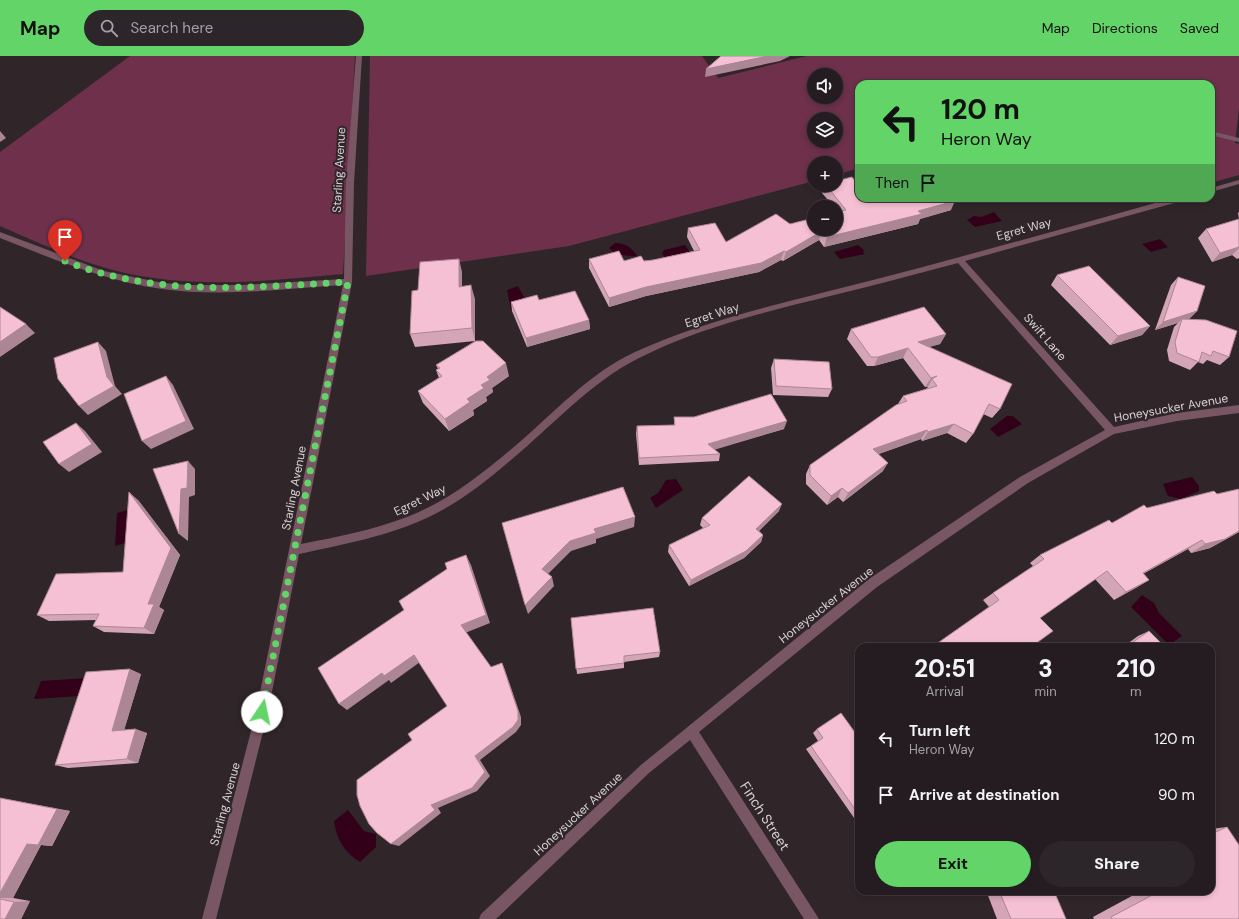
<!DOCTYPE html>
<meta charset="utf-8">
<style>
body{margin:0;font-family:"DM Sans",sans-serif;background:#2c2529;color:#f1f3f6;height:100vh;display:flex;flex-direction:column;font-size:15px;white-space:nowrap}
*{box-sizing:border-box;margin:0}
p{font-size:13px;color:#a3a1a5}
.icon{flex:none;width:22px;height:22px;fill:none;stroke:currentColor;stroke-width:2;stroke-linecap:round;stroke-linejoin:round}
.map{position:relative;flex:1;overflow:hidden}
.side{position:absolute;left:855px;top:587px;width:360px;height:252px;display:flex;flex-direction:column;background:#241c20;border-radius:12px;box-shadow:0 2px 6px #0003,0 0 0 1px #413a3e}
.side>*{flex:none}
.banner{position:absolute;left:855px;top:24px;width:360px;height:122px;border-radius:12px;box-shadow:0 2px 6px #0003,0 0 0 1px #413a3e;background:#63d468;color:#111;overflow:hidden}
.fabs{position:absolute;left:807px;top:12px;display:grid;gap:8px}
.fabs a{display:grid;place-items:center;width:36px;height:36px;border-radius:50%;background:#241c20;box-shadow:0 2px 6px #0003,0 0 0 1px #413a3e;font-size:20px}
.pin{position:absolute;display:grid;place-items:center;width:34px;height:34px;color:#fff;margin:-41px -17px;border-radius:50% 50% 50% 0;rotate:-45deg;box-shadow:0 0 4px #0007}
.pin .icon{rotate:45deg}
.me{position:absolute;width:44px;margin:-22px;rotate:11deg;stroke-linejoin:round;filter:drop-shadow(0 0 3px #0008)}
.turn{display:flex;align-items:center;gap:14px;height:84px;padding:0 20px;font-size:18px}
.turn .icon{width:52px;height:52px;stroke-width:2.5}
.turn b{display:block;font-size:28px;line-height:34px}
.then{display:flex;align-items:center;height:38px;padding:0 20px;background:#0003;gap:8px;font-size:15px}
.eta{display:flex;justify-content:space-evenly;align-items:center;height:68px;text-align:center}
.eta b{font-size:24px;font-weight:800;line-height:28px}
.primary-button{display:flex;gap:8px;margin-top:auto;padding:8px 20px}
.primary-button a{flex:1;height:46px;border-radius:24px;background:#63d468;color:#111;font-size:16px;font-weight:800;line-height:46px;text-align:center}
.primary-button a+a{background:#2c2529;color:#f1f3f6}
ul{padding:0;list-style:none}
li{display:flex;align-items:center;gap:12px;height:56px;padding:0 20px}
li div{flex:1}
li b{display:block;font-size:15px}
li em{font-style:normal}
header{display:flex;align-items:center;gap:24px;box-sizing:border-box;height:56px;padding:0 20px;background:#63d468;color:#111}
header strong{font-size:19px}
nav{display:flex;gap:22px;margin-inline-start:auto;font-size:14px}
.search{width:280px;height:36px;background:#2c2529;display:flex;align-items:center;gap:10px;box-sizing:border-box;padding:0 14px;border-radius:22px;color:#a3a1a5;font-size:15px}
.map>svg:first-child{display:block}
</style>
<header>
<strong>Map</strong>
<div class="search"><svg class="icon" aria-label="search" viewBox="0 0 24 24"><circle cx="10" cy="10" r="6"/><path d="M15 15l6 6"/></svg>Search here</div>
<nav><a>Map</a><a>Directions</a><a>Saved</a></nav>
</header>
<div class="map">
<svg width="1239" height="863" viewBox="0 0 1239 863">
<rect width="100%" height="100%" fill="#30262a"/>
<!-- green -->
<path fill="#6e304b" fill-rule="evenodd" d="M130,0H355L343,218C267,225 189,234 113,214C74,204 37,186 0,170V96Z
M370,0H702L718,22L807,0H1239V52L1235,87L1239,88V119L1211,127V28H859V112L836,119V107H814V125L569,190L366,220ZM814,19H836V41H814ZM814,63H836V85H814Z"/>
<!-- water -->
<path fill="#320019" d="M994,156L1002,165L975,171L967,164L974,160L981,161Z
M1160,183L1168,191L1151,196L1142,188Z
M615,187C626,187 632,192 638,201L615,198L609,192Z
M685,189L691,198L665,202L662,197L664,194Z
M858,189L864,194L863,196L865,198L840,203L834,196Z
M518,230L528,249L511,254L507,234Z
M1007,360H1013L1022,368L998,381L990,373Z
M1192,421L1199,430V435L1181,443L1168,440L1163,428Z
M676,423L683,434L656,452L650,442L658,437L666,424Z
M128,454L132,485L115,490L117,457Z
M1142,539L1154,547L1159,557L1182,580L1169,589L1131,551Z
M87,622L81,640L34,643L41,625Z
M348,754L364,775L376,778V791L360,806C345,797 336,783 334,765Z"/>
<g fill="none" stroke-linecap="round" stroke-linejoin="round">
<!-- street -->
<path fill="#795663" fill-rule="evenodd" d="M356,0H362L354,127L352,226L301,488C337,481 373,474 407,461C448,445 482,418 515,390C553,358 589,317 635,296C711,261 793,245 873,224C973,198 1073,170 1173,142H1186L1185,144L965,205L1114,371L1177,357L1239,349V357L1177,365L1114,378L1028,427L877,531L699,676L819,863H804L690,684L649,717L496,863H479L481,858L641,709L869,523L1020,421L1105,374L958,207C915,218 872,230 830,240C765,256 697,272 637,303C590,327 552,370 511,404C487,425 461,445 433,459C391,480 344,488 299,498L268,656L216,863H202L256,656L343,229C283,233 221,241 162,233C105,225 53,203 0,182V176L104,215L163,227L189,229H242L344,223L346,127Z
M1211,75L1239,82V86L1211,79Z
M1239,124V128L1211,136V132Z"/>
</g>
<!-- wall -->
<path fill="#d4a5b6" d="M825,129H836L859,142L951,154L920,163L918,168L824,191L819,184L783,205L781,204L759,216L646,240L609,251L589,212V203L644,205L653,204L694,195L687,181L688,172L726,186L790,168L837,156L836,154V151H834L822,137Z
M1239,156V202L1237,203L1232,199L1212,206L1198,182L1206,173L1239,163L1238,157Z
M462,216V230L475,243V285L509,320L492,332L493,336L486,341L487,345L473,354L474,359L449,375L423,347L418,335L439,322L436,314L438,313L436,309L475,285L415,291L410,278L418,234Z
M1057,219L1150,270L1142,279L1110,289L1051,229Z
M1178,221L1197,255L1189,263L1229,301L1220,309L1207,304L1203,308L1198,306L1190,314L1169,305L1167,294L1174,271L1178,267L1155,274L1171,229Z
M539,244L589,264L590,273L527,291L512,255L511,246Z
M851,273L946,278L940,288L928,291L1000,353L992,362L983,358L973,378L966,387L947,377L922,385L921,383L878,398L883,415L843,446L838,441L827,449L806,428V418L810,409L898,348L903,340L926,333L928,331H925L903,302L874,310H867L847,283Z
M774,303L832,333L828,341L773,339L771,312Z
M674,361L784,373L714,393L720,398L719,405L639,409L636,378L637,370L674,369Z
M1239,433V476L1210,492L1191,497L1188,493L1143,518L1149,524L1114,544L1095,523L1040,562L989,551L983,544L993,537L1033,510L1030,507L1040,499L1112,467L1147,452L1217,438Z
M138,444L180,499L159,551L164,554L154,578L104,576L93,570L96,564L49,565L37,559L123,516Z
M779,455L759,475L763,479L761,486L744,502L689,530L668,496L669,489L703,472L700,469L702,462Z
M571,562L660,596L659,601L624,606V612L577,618Z
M1149,575L1165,591H1123L1138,580Z
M141,618L124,674L147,677L138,707L68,712L55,709Z
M817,673L859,682V769L806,693L818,685L813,677Z
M0,742L70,755L52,790L41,789L13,842L30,845L21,863H0Z
M1227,771L1239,863H1094L1093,861L1141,835H1211V773Z
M995,835H1054L1066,863H997L987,837Z"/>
<!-- shaded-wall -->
<path fill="#ac8694" d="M768,0H790L780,5L705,21L706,13Z
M0,75L6,82L0,86Z
M955,145L951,154L920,163L918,168L824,191L827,181L918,155Z
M822,175L819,184L783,205L786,196Z
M1239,191V192L1232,199L1212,206L1220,197Z
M784,195L781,204L759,216L646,240L609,251V242L646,231Z
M459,203L462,216V244L459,231Z
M471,229L475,243V285L472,272Z
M1197,255L1189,263H1182L1178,267L1155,274L1163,266Z
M589,264L590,273L527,291L526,282Z
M26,268L35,277L0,301V286Z
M1150,270L1142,279L1110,289L1118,280Z
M946,278L940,288L912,296L918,286Z
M98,286L106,295L115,330L122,338L88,359L79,350L107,321Z
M908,292L903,302L874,310L878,301Z
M506,307L509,320L492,332L493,336L486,341L487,345L473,354L474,359L449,375L445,363L481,329L487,321Z
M166,320L173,329L194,373L151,393L142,385Z
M937,320L932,323L928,331H925L931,322Z
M787,365L784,373L707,396L708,388Z
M76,367L85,375L102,396L69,416L59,408Z
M954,368L947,377L922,385L928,376Z
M927,374L921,383L868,402L873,393Z
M188,405L195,413V439L189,441L188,485L179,478L181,433Z
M888,407L883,415L843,446L848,437Z
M842,432L838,441L827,449L831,440Z
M129,436L138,444L180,499L159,551L164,554L154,578L144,572Z
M782,448L779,455L753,480L756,473Z
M635,461L634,471L596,483V487L571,495L544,522L542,513L570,485L594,473Z
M1239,475V476L1210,492L1191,497L1205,488Z
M763,479L761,486L744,502L689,530L691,524Z
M1202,484L1188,493L1130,525L1143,517Z
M466,499L471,509L490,567L465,577L461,569Z
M552,521L554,530L528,558L525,549Z
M1149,524L1136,532L1114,544L1126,536Z
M414,599L420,606L391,627L389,624L347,654L339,648L382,617Z
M502,607L505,614L521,661V669L516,676L480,704L490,720L477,735L438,752L441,757L399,790L391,788L431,749L475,700Z
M130,613L141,618L123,678L112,675Z
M136,673L147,677L138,707L127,703Z
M57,753L70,755L52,790L41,789L13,842H0V837L27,788Z
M30,845L21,863H5L14,846Z"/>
<!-- building -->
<path fill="#f6c0d4" stroke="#ac8694" d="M721,0H768L706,13Z
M852,121L859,130V142H952L955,145L918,155L922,158L827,181L822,175L786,196L784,195L761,207L646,231L609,242L589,203L619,195L624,205L641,200L644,205L653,204L700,194L688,172L715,167L726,186L776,158L790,168L814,162V173H836V156L846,154L826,129H836V125Z
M1239,163V191L1220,197L1206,173Z
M459,203V231L471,229L472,272L410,278L412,235L418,234L420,206Z
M1089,210L1150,270L1118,280L1057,219Z
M1178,221L1205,230L1197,255L1163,266Z
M575,235L589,264L526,282L511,246L537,239L539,244Z
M0,251L26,268L0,286Z
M924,251L946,278L918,286L1012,328L1000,353L989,348L973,378L954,368L928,376L927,374L873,393L888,407L848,437L842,432L831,440L810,419V409L896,349L907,345L903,340L937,330L932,323L937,320L931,322L908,292L878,301H871L851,273Z
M1182,263L1206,264L1237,275L1229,301L1213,295L1211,300L1202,296L1199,306L1177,297L1175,286Z
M476,285H483L506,307L487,321L490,324L481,329L484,332L467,343L470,346L445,363L418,335L442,320L436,314L440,312L436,309Z
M98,286L107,321L114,330L79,350L58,323L54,302Z
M774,303L829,306L832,333L776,330Z
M166,320L186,365L142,385L124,338Z
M771,338L787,365L708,388L720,398L639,402L637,370L675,369L674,361H694Z
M76,367L92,388L59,408L43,386Z
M188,405L187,432L181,433L179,478L153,413Z
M749,420L782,448L756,473L763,479L746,495L691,524L669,489L710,469L702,462Z
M623,431L635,461L594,473L596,477L570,485L542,513L552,521L525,549L502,467Z
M1239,433V475L1225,483L1205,488L1202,484L1143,517L1149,524L1126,536L1107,515L1040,562L1053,575L1031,591H932L999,544L993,537L1044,503L1040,499L1109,464L1112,467L1144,449L1147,452L1214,435L1217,438Z
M129,436L171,492L148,548H154L144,572L93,570L99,558L37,559L56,518L123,516Z
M466,499L486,559L461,569L491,611L502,607L518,655V664L513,671L475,700L485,716L472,732L431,749L435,754L391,788L377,777L369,768L360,750L357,739V724L412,684L408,678L447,650L414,599L384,620L382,617L339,648L318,612L404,554L399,545L447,513L445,507Z
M653,552L660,596L624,600V607L576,613L571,562Z
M1149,575L1165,591H1126Z
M130,613L112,675L136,673L127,703L55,709L86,616Z
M841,657L859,682V759L811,690L823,682L817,673Z
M0,742L57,753L38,789L27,788L0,837Z
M1227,771L1239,789V863H1112L1111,861L1160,835H1211V778Z
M1009,835H1054L1066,863H1011L1000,837Z
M0,843L14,846L5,863H0Z"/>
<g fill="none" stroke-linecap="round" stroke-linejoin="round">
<!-- route -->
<path stroke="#63d468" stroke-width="7" stroke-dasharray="0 12.6" d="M65,205C159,242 250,231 348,226L262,656"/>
</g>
<g text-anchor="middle" stroke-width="4" stroke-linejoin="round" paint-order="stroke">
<!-- street labels -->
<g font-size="12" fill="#d9d2d4" stroke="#30262a">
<text transform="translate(339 114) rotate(-87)" y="4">Starling Avenue</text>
<text transform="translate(1024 173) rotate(-15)" y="4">Egret Way</text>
<text transform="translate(712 259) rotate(-18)" y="4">Egret Way</text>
<text transform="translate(1045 281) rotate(49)" y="4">Swift Lane</text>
<text transform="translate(1171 352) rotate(-10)" y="4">Honeysucker Avenue</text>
<text transform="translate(294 432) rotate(-79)" y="4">Starling Avenue</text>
<text transform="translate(420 444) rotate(-26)" y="4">Egret Way</text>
<text transform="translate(826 549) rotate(-38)" y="4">Honeysucker Avenue</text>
<text transform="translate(225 748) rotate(-75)" y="4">Starling Avenue</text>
<text transform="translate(578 758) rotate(-43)" y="4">Honeysucker Avenue</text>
</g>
<!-- near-street labels -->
<g font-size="14" fill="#d9d2d4" stroke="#30262a">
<text transform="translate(765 760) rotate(57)" y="5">Finch Street</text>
</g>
</g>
</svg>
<div class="fabs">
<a><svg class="icon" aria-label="sound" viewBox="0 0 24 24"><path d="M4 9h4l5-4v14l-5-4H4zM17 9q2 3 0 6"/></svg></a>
<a><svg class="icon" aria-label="layers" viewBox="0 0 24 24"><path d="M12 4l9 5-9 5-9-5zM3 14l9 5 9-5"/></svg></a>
<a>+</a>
<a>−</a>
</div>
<div class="pin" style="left:65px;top:205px;background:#d93025"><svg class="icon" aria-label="arrive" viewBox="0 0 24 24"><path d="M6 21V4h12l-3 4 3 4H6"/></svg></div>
<svg class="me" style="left:262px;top:656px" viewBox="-20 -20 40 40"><circle r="19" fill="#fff"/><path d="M0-13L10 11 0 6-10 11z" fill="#63d468"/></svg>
<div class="banner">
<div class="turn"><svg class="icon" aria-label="left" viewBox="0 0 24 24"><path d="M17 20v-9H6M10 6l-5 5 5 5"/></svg><div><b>120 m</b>Heron Way</div></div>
<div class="then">Then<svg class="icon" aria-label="arrive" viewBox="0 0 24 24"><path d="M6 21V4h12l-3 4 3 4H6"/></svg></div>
</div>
<section class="side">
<div class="eta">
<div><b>20:51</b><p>Arrival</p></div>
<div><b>3</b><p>min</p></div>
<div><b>210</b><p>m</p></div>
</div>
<ul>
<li><svg class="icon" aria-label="left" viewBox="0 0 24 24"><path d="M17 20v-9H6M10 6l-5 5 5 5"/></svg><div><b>Turn left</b><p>Heron Way</p></div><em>120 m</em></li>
<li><svg class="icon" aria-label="arrive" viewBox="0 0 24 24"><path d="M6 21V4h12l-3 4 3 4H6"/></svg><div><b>Arrive at destination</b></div><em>90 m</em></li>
</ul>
<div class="primary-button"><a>Exit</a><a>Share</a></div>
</section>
</div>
